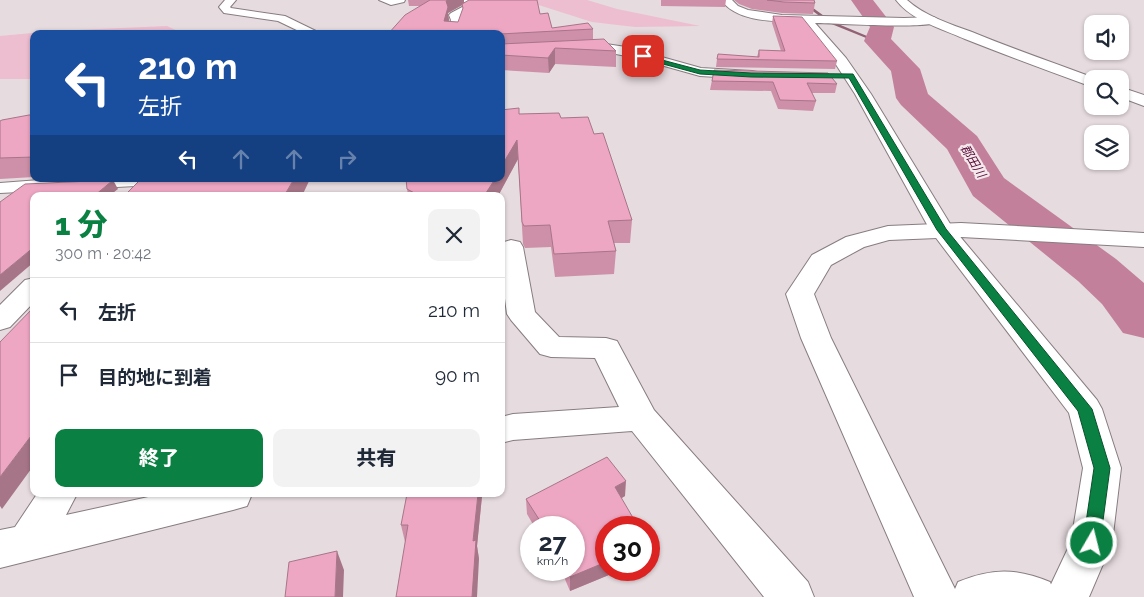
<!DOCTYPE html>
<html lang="ja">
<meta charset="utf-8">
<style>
body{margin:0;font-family:Raleway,"Noto Sans JP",sans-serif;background:#f2f2f3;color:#1f2937;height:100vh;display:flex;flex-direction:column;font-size:19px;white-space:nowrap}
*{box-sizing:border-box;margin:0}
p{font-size:16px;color:#747a83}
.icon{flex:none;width:28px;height:28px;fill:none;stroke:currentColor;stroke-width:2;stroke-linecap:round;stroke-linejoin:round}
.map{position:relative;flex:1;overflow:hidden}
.drawer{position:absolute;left:30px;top:192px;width:475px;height:305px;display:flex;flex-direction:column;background:#fff;border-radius:10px;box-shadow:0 1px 4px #0004}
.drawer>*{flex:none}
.banner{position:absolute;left:30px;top:30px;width:475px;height:152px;border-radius:10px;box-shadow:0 1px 4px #0004;background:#1a4fa0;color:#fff;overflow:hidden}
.tools{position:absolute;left:1084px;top:15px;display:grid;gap:10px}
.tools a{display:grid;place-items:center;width:45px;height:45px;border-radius:10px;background:#fff;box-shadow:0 1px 4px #0004;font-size:25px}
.speed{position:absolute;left:520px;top:516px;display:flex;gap:10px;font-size:25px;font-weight:700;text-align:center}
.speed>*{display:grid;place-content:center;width:65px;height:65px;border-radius:50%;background:#fff;box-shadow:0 1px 4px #0004;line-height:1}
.speed small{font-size:12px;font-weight:400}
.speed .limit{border:8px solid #d22;background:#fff;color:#111}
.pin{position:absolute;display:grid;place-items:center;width:42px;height:42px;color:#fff;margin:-21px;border-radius:10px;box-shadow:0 2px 8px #0006}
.me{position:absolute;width:55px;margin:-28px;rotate:8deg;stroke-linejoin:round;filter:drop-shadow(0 0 4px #0008)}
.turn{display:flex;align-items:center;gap:18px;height:105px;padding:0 25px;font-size:22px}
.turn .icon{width:65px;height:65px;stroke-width:2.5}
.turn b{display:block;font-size:35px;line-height:42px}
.lanes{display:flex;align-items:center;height:48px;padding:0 25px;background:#0003;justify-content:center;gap:25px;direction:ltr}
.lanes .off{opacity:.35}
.round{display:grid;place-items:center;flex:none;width:52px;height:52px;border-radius:10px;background:#f2f2f3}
.headline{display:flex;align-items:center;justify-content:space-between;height:85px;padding:0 25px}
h1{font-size:30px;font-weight:800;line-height:38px;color:#0b8043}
.primary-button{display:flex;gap:10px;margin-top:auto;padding:10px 25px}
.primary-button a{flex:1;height:58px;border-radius:10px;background:#0b8043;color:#fff;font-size:20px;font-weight:800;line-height:58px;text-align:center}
.primary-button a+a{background:#f2f2f3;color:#1f2937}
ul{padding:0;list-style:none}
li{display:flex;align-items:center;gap:15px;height:65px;padding:0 25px;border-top:1px solid #e0e1e3}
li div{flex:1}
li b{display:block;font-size:19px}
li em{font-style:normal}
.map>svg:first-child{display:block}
</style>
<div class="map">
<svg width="1144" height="597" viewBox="0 0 1144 597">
<rect width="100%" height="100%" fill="#e6dbdf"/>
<!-- green -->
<path fill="#ecbecf" d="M523,0H587L617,9L700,26L635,27L592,22Z
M167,26L184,34H34V79H0V36L54,31Z"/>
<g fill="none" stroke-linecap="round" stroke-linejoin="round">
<!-- stream -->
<path fill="#916174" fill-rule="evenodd" d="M805,0H809V5L831,21L879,41L876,42L829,23L806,6Z"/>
<!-- river -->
<path fill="#c3809b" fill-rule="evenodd" d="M851,0H873L894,27L891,39L920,69L928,94L977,136L1004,178L1116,259L1144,283V338L1123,333L1102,304L1078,281L973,196L947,149L901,105L896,98L891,71L864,41L870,27Z"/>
<!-- street casing -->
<g stroke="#877d81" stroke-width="2">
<path id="street" d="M225,0H236L230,7L231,8L285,16L322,34H305L278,21L224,13L219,7Z
M379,0H405L404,2L391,5Z
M460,0H479L483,3L461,16L463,20L460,25L459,34H447L451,20L449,15L451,13L468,4Z
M721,0H732L738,6L748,10L782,15L904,18L934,17L940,21C931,30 833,23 815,23L846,58L871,94L952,227L1097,400L1102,409L1121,468L1112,543L1089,597H1045L1071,542L1083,468L1069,413L930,230L855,94L835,63L802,22C775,21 738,23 721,0Z
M606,44L626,47L701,68L752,71L757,72L759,75L757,78L752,79L700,76L650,62L648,67H638L636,58L606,52L501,58V50Z
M53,179H146V180L143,184L136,186L0,193V183Z
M511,240L520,242L523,247L535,312L559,337L606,338L617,341L654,410L808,582L814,597H764L632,431L513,440L501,443V417L513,414L619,407L595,358L551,357L540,354L511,320L507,314L501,268V243Z
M34,278V302L10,327L0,330V305L25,280Z
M37,494H77L66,515L162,494H252L247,506L233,510L0,568V530L15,527Z"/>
</g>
<!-- secondary casing -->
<g stroke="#877d81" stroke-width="2">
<path id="secondary" d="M896,0H907C925,16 950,24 972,32C1013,49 1055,63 1097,79H1092V86L1087,85C1046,70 1005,55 965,39C942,29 911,20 896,0Z
M1120,87L1144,95V106L1120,97Z
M961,223L1144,233V247L961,237L889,240L864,247L831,265L814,294L831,338L955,589L958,582C992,568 1016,568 1050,582L1056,597H914L801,338L786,294L812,255L846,237L888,226Z"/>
</g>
<!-- street -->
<use href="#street" fill="#fff" fill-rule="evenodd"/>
<!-- secondary -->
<use href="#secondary" fill="#fff" fill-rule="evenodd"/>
</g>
<!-- wall -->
<path fill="#cd90a8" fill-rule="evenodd" d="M408,0H464V3L540,14L552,28L593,29V40L616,51V67L555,64L549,73L501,70V34H388L420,6H409ZM462,5L463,9L458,22H449L448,13Z
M661,0H726L725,7L661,6Z
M734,0H814L815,3L813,14L782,13L752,9L739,4Z
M773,16L837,61L835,69L716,67L717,59L757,57L759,50L781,51L772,23Z
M714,70L837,84L835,93H811L816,101L813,111L778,109L771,91L710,90Z
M519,114L561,118L594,134L632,220L630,243H614L616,251L614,274L555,277L551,247L525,248L523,244L518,159L498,196H408L406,180Z
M34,115V177L0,179V121Z
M482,496L477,546L479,559L405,542L401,525Z
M625,496L622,498L606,570H621L570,591L561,570H574V528H535L527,514L526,499Z"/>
<!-- shaded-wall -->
<path fill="#a77588" d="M448,0H464V4L448,13L449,20L446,34L444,21L446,1Z
M555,48V64L549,73L548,58Z
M517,140L518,159L498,196H484L495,179H501V167Z
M294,179H310L302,196H284Z
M113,180L118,189L109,196H94Z
M34,247V262L0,291V275Z
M34,432V465L2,509L0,506V477Z
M626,481L625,496L614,502L615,487Z
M478,494H482V496L477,546L479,559L477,597H472L473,541Z
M545,523L546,528H542V524Z
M651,548L649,563V549Z
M337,551L344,570L343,597H335Z
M606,562V570H621L570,591V577Z"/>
<!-- building -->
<path fill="#eea7c3" stroke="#a77588" d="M430,0H448L446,1L448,7L444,21L458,22L463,8L462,4L469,0H537L540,14L548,13L552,28L588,23L593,29L500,34H388L405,15Z
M767,0H814L815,3L784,2Z
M773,16L802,17L837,61L717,59L718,54L759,57V50L785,51Z
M604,39L616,51L555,48L548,58L501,55V44Z
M714,70L828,73L837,84L807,83L816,101L780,100L773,82L712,81Z
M519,108V114L559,113L561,118L588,117L594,134L603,133L632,220L608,221L616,251L554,254L550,225L524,226L522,222L517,140L501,167V110Z
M29,115H34V157L0,158V121L2,120Z
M141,179H294L284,196H124Z
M406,179H495L484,196H420L407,189Z
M113,180L94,196H34V247L0,275V202L25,184Z
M34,307V432L0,477V342Z
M607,457L626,481L615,487L639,528H606V562L570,577L567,570H574V528H548L545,523L542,524L526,499Z
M407,494H478L473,541L476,540L472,597H396L408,525H401Z
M337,551L335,597H285L289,562Z"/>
<!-- route -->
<path fill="#0b8043" stroke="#07532c" d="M643,55L700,70L751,73L853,74L946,229L1092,409L1110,468L1100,543L1098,548L1092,551L1085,548L1083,543L1094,468L1078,411L937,230L849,78L751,77L700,74L641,58Z"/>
<g text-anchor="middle" stroke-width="4.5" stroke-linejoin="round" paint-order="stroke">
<!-- far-water labels -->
<g font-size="12" font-style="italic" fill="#5b0936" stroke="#f3e9ec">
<text transform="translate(973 161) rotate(59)" y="4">郡田川</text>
</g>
</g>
</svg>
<div class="tools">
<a><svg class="icon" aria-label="sound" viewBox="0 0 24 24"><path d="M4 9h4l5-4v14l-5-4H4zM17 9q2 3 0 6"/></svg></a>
<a><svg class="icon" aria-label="search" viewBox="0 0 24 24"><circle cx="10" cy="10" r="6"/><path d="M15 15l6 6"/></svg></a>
<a><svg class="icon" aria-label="layers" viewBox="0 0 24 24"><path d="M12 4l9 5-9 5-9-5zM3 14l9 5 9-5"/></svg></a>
</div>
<div class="speed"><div>27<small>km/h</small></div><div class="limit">30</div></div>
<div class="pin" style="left:643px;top:56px;background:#d93025"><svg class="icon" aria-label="arrive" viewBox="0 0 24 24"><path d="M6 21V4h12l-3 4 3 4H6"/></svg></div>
<svg class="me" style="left:1092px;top:543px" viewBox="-20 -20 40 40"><circle r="17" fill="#0b8043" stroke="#fff" stroke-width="3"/><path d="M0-11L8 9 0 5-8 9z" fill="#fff"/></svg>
<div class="banner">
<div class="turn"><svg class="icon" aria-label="left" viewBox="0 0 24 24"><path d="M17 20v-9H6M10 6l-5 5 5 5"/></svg><div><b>210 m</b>左折</div></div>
<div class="lanes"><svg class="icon" aria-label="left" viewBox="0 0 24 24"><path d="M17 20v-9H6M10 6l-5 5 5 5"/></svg><svg class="icon off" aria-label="ahead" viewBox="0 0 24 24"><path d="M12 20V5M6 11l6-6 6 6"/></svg><svg class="icon off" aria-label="ahead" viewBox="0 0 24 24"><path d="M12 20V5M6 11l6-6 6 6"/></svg><svg class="icon off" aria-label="right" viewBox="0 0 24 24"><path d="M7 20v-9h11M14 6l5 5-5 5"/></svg></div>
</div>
<section class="drawer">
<div class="headline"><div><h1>1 分</h1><p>300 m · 20:42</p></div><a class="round"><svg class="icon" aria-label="close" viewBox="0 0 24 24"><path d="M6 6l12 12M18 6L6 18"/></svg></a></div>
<ul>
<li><svg class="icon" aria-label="left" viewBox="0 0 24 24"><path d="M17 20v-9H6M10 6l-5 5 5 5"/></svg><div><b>左折</b></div><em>210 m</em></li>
<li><svg class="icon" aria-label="arrive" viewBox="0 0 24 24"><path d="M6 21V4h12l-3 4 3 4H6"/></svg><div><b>目的地に到着</b></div><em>90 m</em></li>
</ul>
<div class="primary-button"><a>終了</a><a>共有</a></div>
</section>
</div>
